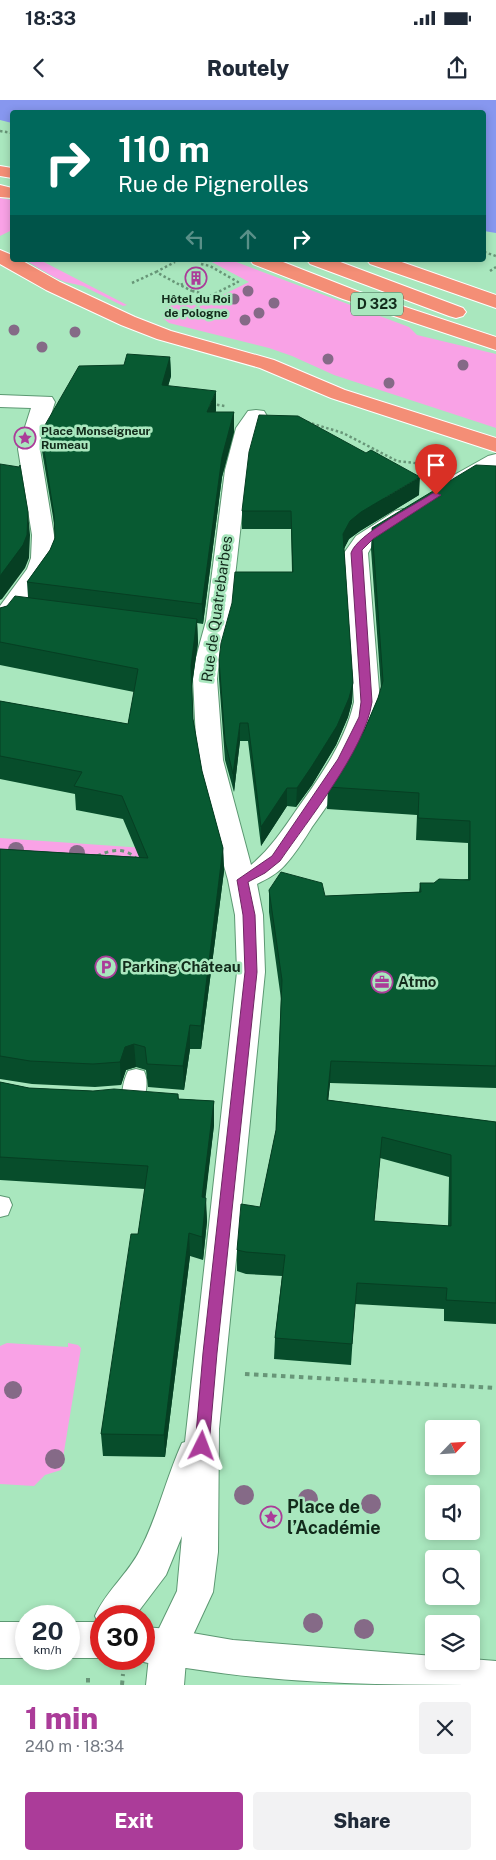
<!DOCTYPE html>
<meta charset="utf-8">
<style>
body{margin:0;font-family:"Public Sans",sans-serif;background:#f2f2f3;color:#1f2937;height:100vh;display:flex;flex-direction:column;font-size:19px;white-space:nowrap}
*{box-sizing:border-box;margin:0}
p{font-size:16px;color:#747a83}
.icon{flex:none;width:28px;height:28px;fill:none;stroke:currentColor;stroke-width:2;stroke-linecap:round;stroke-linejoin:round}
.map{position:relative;height:1585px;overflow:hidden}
.panel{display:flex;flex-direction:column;background:#fff;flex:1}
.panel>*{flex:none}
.top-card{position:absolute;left:10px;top:10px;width:476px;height:152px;border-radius:5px;box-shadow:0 2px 8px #0003;background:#00695c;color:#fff;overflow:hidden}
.needle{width:32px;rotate:65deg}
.fabs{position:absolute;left:425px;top:1320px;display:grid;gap:10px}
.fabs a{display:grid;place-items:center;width:55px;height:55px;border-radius:5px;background:#fff;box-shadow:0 2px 8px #0003;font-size:25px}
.speed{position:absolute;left:15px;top:1505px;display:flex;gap:10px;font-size:25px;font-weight:700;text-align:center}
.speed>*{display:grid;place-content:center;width:65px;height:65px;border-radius:50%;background:#fff;box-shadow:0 2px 8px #0003;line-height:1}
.speed small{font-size:12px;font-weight:400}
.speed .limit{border:8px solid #d22;background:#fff;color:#111}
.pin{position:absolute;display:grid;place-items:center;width:42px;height:42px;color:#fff;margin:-51px -21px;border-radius:50% 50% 50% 0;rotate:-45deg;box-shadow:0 0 5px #0007}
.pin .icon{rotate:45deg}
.me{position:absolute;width:55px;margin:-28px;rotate:3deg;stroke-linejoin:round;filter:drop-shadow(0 0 4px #0008)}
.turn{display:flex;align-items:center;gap:18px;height:105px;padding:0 25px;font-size:22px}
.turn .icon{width:65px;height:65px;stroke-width:2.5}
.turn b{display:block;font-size:35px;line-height:42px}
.lanes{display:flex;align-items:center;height:48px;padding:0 25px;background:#0003;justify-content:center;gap:25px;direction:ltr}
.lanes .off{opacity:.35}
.round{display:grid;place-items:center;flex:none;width:52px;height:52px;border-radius:5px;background:#f2f2f3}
.overview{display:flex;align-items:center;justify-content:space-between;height:85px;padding:0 25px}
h1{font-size:30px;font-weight:800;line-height:38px;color:#ab3c99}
.cta{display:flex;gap:10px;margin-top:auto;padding:10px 25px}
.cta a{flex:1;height:58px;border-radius:5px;background:#ab3c99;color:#fff;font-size:20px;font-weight:800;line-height:58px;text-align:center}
.cta a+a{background:#f2f2f3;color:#1f2937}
.status{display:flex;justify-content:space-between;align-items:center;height:35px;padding:0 25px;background:#fff;direction:ltr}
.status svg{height:14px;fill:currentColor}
header{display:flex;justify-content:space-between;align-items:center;height:65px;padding:0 25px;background:#fff;font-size:22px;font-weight:800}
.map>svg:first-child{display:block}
</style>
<div class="status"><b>18:33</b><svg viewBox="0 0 49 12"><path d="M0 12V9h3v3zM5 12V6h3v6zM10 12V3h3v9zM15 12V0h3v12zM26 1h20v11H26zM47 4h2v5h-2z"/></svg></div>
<header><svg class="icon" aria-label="back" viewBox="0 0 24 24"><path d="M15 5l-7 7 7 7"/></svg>Routely<svg class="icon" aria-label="share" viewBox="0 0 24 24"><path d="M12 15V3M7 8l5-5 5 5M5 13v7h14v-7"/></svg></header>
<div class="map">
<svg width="496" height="1585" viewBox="0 0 496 1585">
<rect width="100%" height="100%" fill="#a9e7be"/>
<!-- green -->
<path fill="#f9a2e6" d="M0,98L12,100V130L0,136Z
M25,160H40L127,205L123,206L83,186L65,182L54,177Z
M208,160H231L409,227L417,235L496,254V328L334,275L292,256L269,248L169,223L164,219L162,215L166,208L185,199L198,207L249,182Z
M0,738L216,753L0,773Z
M7,1243L68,1247V1243L78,1245L81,1248L61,1370L45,1375L34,1386L0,1384V1246Z"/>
<!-- water -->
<path fill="#8797ef" d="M0,0H496V133L484,131V12H12V23L0,20Z"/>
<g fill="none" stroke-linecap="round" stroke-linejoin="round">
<!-- service casing -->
<g stroke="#5c9872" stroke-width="2">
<path id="service" d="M136,969L144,971C149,981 146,996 141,1006L133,1008L125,1006C120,996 123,981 128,971Z
M0,1096L9,1098L12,1105L8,1115L0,1117Z"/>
</g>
<!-- minor casing -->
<g stroke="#5c9872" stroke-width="2">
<path id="minor" d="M0,295L52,297L55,302L40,349L54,435L55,458L50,469L9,528L0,530V506L27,469L31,458L32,435L18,349L31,308L0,307Z
M256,310L264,311L267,316L258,328L247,370L230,521L219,561L217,579L223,660L251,765C269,750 282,731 295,712C319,678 345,643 354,602L344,453L356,436L395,411L403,409L411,411L414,416L411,421L372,446L368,453L380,602C370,648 339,689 312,727C304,740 295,754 285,765C277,774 267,779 257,784L263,815L265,872L219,1329L218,1452L213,1492L187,1548L184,1585H146L150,1547L177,1491L182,1436L166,1475L135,1516H101V1529L95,1516C106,1491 128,1474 140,1450C158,1416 166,1378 182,1343L185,1342L237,872L235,815L228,780L217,741L197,660L193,579L195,561L206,521L225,370L236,328L248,311Z
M496,354V370C481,378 464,393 447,389L444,384L447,379L488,356Z"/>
</g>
<!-- tertiary casing -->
<g stroke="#5c9872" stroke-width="2">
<path id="tertiary" d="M0,1522H26V1558H0Z
M69,1522H101V1558H69Z
M144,1527L169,1529L233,1540L434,1556V1561H471V1559L496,1561V1585C395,1585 294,1585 193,1569C174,1566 152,1566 134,1559H144Z"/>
</g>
<!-- trunk casing -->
<g stroke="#fff" stroke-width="2">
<path id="trunk" d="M0,66L12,68V78L0,76Z
M0,85L12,88V98L0,97Z
M0,150L12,155V160H21L60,182L135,217L171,231L274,260L345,290L496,338V352L331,298L260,268L157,239L121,225L46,190L0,164Z
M250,160H278L357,191L496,237V250L343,199L253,164Z
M307,160H335L463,208L466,212L463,216L456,218L449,216L310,164Z
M367,160H396L496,195V208L370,164Z"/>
</g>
<!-- path-far2 -->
<path stroke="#689678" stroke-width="2.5" stroke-dasharray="2.5 2.5" stroke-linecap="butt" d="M0,31L12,33
M484,152L496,156
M201,164L210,166L238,182L208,197L204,195
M490,171L496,167
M156,172L175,162
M132,183L156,172L180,185
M192,191L201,193
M186,197L198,201L208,198
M180,200L189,196L192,191L180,185L183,184
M212,304L225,306
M307,322L343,333L397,361L432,365"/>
<!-- path-far1 -->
<path stroke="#689678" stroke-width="3" stroke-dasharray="4 4" stroke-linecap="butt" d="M97,756C113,749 125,747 138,760"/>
<!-- path -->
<path stroke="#689678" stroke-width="4" stroke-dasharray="4.5 4.5" stroke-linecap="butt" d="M245,1274L496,1288
M88,1578V1585
M122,1585L123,1574"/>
<!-- service -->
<use href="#service" fill="#fff" fill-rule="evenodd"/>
<!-- minor -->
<use href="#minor" fill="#fff" fill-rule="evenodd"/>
<!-- tertiary -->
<use href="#tertiary" fill="#fff" fill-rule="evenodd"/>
<!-- trunk -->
<use href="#trunk" fill="#f48e76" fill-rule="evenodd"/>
</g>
<!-- trees -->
<g fill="#856a87">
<circle cx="248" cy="191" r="5.5"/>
<circle cx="234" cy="199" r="5.5"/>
<circle cx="274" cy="203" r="5.5"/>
<circle cx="259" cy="213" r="5.5"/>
<circle cx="245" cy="220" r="5.5"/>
<circle cx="14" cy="230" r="5.5"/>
<circle cx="75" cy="232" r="5.5"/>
<circle cx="42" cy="247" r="5.5"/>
<circle cx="328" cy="259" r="5.5"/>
<circle cx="463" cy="265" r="5.5"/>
<circle cx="389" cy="283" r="5.5"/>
<circle cx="16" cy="750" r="8"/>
<circle cx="77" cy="753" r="8"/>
<circle cx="13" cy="1290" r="9"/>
<circle cx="55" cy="1359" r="10"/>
<circle cx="244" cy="1395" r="10"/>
<circle cx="308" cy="1399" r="10"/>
<circle cx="371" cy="1404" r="10"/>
<circle cx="313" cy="1523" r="10"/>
<circle cx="364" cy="1529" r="10"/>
</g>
<!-- wall -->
<path fill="#074d2b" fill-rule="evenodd" d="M170,257L171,276L168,286L216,311L215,312H234V332L222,377L203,524L197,523L198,543L192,586L193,619L202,671L223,748L224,771L201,949H190L184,990L148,987L146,970L136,967L126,970L121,985L95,987L32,984L0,979V749L139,757L123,719L76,710L75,694L0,679V601L128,624L134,592L0,565V508L7,506L28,497L27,482L50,450L55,438V429L42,351L41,332L124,265Z
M496,366V988L330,983L328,1000L496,1022V1224L444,1221V1209L355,1204L351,1265L274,1259L275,1238L282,1176L246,1174L237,1171V1150L260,1107L276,1030L281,899L269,812V790L325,796L419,792L420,783H434L468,779V743L416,740L417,715L327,709L328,687L364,631L378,598L381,589L371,449L372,428ZM380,1058L449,1077L448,1126L374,1121Z
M419,395L360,431L349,439L344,449L353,583L352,602L348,617L336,645L312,685L296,707L287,706L261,746L248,641H240L234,692L225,660L219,579V560L292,472L291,429H242V411Z
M0,982L29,988L93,991L178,994L179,999L214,1001V1025L205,1098L207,1121L203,1160L190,1156L165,1357L103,1356L101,1334L138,1134L145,1089L0,1080Z"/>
<!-- shaded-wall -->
<path fill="#063f23" d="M170,257L171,276L163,304L162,285Z
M216,291V311L208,331L207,312Z
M234,312V332L222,377L203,524L202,504L222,357Z
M420,377L419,395L360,431L349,439L342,452L343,434L350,421L361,412Z
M28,412L30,435L29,458L25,468L2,499L0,500V476Z
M197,519L198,543L191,590V566Z
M353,583L352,602L348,617L336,645L312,685L296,707L297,688Z
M240,623V641L234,692L233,674Z
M287,688V706L261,746V727Z
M223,748L224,771L201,949V926Z
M190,925V949L184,990L183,966Z
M134,944L136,967L126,970L121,985L120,962L125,947Z
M331,961L330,983L326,1022L327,1000Z
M214,1001V1025L203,1120L202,1097Z
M206,1098L207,1121L203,1160L202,1137Z
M189,1133L190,1156L165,1357L164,1335Z"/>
<!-- building -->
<path fill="#085a32" stroke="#063f23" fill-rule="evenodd" d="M127,254L170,257L162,285L216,291L207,312H234L222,357L202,504L27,482L50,450L55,438L54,415L41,332L79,266L124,265Z
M259,315L298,316L366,353L371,350L420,377L361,412L350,421L343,434L353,583L349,598L337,626L312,666L297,688H287L261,727L248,623H240L233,674L225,641L219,560L221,543L232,503L235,472H293L291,411H242L249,352Z
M0,364L19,367L20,365L28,412L27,435L23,445L0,476Z
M476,365L496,366V966L331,961L327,1000L496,1022V1203L446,1200L447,1188L357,1183L352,1244L275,1238L285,1155L246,1152L237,1150L241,1104L260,1107L276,1030L282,880L269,790L281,772L322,783L325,796L421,792L420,783H434L439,779L470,780V721L418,718L419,693L328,687L364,631L378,598L383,581L372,428ZM382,1037L451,1055V1126L374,1121Z
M15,496L197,519L191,566L193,619L202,671L223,748L201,926L190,925L183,966L147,964L145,947L134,944L125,947L120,962L93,964L30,961L0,956V749L148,758L122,696L74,686L82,672L0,656V601L128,624L138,569L0,542V508L7,506Z
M0,982L29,988L93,991L114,989L178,994V999L214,1001L202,1097L206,1098L202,1137L189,1133L164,1335L101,1334L131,1134H138L148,1066L0,1057Z"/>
<!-- route -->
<path fill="#ab3c99" stroke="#6f2763" d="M433,393H436L441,395L373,439L362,450L372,602C365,650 308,720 280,761L265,773L248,782L255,815L257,872L217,1253L209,1346L207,1351L202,1353L197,1351L195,1346L203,1253L245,872L243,815L237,780L272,756L338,659L359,617L361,602L351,453C357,434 415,405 433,393Z"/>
<!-- icons -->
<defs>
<g id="building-ring" transform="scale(1.125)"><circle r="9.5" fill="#a9e7be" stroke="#ab3c99" stroke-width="1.5"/><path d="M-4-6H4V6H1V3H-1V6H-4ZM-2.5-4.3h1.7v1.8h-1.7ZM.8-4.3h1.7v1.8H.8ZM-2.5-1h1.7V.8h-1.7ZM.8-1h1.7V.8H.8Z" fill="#ab3c99"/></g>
<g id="sight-ring" transform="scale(1.125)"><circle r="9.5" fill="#a9e7be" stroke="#ab3c99" stroke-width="1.5"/><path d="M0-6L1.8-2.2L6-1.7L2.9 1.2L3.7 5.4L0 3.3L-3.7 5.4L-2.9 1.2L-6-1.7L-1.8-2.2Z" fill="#ab3c99"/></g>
<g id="parking-ring" transform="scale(1.125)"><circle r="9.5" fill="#a9e7be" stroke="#ab3c99" stroke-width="1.5"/><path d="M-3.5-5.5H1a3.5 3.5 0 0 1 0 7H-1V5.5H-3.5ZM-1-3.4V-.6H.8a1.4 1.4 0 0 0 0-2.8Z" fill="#ab3c99"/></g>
<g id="office-ring" transform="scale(1.125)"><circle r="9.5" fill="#a9e7be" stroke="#ab3c99" stroke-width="1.5"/><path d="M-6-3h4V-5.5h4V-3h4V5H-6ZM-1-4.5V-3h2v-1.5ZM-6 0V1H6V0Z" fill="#ab3c99"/></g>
</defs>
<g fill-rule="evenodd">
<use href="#building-ring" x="196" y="178"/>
<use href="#sight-ring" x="25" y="338"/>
<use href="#parking-ring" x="106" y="867"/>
<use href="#office-ring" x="382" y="882"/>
<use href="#sight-ring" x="271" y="1417"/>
</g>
<g text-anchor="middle" stroke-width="5" stroke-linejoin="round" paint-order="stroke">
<!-- far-poi labels -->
<g font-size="12" font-weight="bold" fill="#122b1b" stroke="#a9e7be">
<text x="196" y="203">Hôtel du Roi<tspan x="196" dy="14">de Pologne</tspan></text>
<text x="41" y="335" text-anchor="start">Place Monseigneur<tspan x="41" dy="14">Rumeau</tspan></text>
</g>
<!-- shield labels -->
<rect fill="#a9e7be" stroke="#3f634c" stroke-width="1" x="351" y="192.5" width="52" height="23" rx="4"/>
<g font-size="14" font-weight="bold" fill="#122b1b">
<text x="377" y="209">D 323</text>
</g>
<!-- street labels -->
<g font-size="15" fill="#122b1b" stroke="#a9e7be">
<text transform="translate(217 509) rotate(-82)" y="5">Rue de Quatrebarbes</text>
</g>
<!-- poi labels -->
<g font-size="15" font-weight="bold" fill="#122b1b" stroke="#a9e7be" text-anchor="start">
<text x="122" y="872">Parking Château</text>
<text x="398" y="887">Atmo</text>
</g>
<!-- near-poi labels -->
<g font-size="18" font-weight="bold" fill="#122b1b" stroke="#a9e7be" text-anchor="start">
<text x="287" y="1413">Place de<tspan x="287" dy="21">l’Académie</tspan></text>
</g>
</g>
</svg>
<div class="fabs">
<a><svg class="needle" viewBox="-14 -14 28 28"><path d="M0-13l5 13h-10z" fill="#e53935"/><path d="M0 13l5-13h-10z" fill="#747a83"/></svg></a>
<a><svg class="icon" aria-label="sound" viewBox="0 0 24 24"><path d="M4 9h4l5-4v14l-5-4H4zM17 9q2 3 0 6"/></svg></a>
<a><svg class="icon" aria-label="search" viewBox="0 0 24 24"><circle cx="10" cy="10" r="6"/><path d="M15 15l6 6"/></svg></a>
<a><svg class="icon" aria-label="layers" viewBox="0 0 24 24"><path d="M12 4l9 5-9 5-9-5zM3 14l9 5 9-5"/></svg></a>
</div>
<div class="speed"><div>20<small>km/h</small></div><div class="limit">30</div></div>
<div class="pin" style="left:436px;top:395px;background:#d93025"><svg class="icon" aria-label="arrive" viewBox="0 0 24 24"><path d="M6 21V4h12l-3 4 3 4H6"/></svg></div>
<svg class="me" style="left:202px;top:1346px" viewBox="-20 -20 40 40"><path d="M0-17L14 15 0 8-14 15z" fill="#ab3c99" stroke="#fff" stroke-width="4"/></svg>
<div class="top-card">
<div class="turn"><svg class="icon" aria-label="right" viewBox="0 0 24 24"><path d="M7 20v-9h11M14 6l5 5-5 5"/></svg><div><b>110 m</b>Rue de Pignerolles</div></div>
<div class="lanes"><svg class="icon off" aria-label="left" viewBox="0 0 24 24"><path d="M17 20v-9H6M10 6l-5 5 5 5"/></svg><svg class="icon off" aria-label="ahead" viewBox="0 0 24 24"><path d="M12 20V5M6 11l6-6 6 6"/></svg><svg class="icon" aria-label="right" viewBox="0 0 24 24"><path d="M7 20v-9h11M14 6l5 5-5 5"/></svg></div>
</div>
</div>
<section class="panel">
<div class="overview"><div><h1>1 min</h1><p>240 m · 18:34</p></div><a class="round"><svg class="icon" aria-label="close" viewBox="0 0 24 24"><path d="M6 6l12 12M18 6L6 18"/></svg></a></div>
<div class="cta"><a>Exit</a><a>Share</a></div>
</section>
